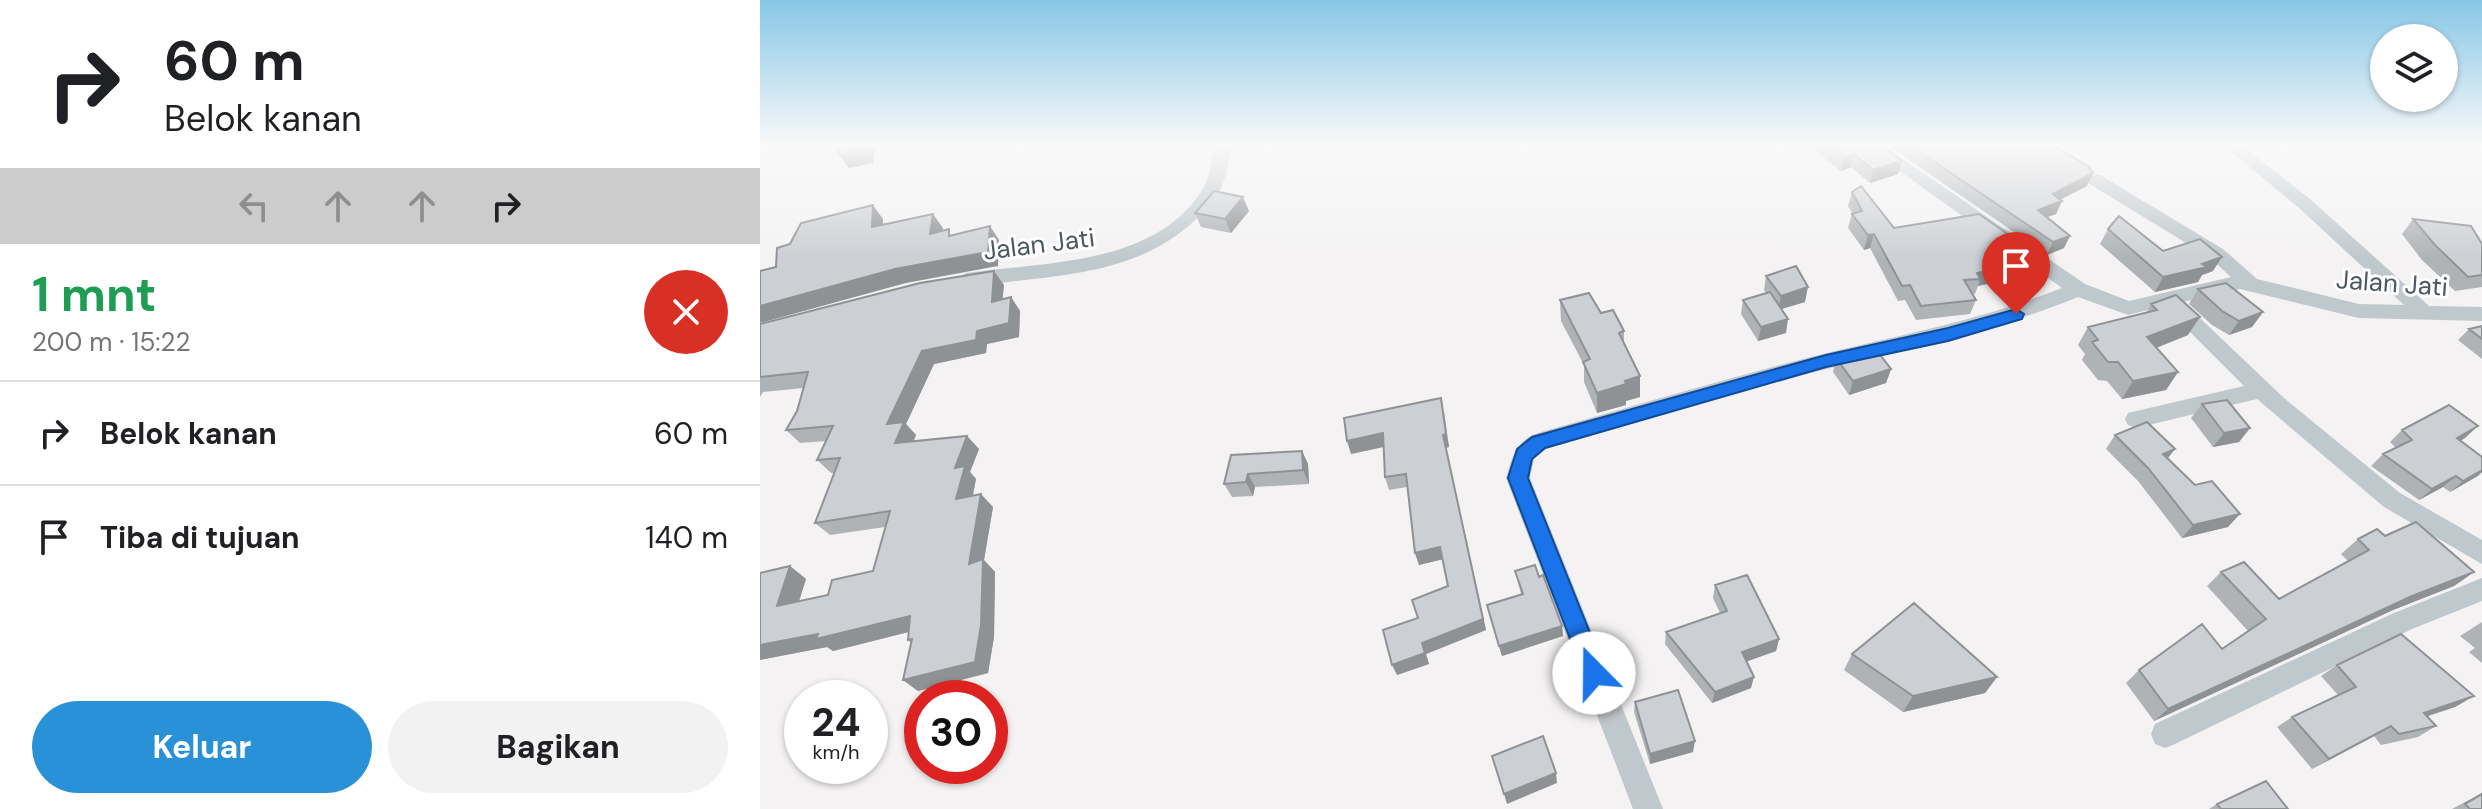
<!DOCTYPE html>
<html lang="id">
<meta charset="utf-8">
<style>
body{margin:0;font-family:"DM Sans",sans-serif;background:#f2f2f2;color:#202124;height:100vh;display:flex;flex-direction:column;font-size:30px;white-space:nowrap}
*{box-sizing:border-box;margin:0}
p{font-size:26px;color:#757577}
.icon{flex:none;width:44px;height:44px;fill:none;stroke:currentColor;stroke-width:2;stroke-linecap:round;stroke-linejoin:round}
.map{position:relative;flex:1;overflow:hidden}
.details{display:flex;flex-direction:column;background:#fff;width:760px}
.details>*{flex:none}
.banner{background:#fff;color:#202124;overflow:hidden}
.controls{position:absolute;left:1610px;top:24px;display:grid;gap:16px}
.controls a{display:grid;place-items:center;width:88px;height:88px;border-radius:50%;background:#fff;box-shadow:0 2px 6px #0004;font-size:40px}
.speed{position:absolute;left:24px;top:680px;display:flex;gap:16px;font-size:40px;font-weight:700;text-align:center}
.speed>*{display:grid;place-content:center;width:104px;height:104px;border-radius:50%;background:#fff;box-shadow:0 2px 6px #0004;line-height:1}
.speed small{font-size:20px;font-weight:400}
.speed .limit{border:12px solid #d22;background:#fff;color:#111}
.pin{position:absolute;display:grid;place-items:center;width:68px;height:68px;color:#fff;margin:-82px -34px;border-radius:50% 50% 50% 0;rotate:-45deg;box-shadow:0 0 8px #0007}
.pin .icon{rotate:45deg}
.me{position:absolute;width:88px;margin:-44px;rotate:338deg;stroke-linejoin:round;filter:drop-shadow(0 0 6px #0008)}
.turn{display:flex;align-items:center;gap:28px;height:168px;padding:0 32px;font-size:36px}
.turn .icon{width:104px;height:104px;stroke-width:2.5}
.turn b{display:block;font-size:56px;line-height:68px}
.lanes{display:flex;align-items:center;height:76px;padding:0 32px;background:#0003;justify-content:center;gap:40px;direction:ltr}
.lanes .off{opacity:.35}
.round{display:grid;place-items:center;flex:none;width:84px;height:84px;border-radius:42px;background:#f2f2f2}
.head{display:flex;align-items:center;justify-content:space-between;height:136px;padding:0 32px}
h1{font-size:48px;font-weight:700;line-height:60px;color:#1e9e55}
.cta{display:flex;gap:16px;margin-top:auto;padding:16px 32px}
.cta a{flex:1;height:92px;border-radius:48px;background:#2991d8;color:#fff;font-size:32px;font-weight:700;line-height:92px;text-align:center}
.cta a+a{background:#f2f2f2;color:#202124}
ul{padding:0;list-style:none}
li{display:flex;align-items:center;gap:24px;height:104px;padding:0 32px;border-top:2px solid #e0e0e0}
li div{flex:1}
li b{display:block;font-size:30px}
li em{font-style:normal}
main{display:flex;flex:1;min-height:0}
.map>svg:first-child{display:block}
</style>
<main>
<section class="details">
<div class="banner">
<div class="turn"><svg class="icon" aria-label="right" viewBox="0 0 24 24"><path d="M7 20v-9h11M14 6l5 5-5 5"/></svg><div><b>60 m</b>Belok kanan</div></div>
<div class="lanes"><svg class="icon off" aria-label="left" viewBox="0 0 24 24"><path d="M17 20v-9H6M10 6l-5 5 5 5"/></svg><svg class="icon off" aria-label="ahead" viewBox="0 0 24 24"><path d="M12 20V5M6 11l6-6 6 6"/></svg><svg class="icon off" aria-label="ahead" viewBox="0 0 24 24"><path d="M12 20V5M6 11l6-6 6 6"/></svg><svg class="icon" aria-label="right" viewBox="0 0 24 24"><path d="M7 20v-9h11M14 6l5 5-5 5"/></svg></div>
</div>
<div class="head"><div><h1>1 mnt</h1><p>200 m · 15:22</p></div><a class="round" style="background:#d93025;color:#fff"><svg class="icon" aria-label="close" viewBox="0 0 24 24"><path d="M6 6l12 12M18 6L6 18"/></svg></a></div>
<ul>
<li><svg class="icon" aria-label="right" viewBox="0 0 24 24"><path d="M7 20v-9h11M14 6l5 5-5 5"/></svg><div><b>Belok kanan</b></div><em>60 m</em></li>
<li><svg class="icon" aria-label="arrive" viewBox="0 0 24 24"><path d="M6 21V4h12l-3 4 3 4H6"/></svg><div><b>Tiba di tujuan</b></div><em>140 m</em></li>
</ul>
<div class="cta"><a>Keluar</a><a>Bagikan</a></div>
</section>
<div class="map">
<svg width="1722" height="809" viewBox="0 0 1722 809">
<rect width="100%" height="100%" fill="#f4f2f2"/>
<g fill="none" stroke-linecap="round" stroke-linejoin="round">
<!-- minor -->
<path fill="#bfc8cd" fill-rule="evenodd" d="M455,146H471C469,160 467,175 461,188C455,201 444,211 434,221C372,279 285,275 206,287L196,280L206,273C283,262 392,266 441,192C450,179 451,161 455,146Z
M1105,146H1124L1325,284L1369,301L1471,277L1449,257L1328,183L1325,179L1328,175H1340L1463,249L1497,279L1599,304L1644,305L1538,207L1464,146H1482L1550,199L1669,306L1722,307V321L1599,318L1480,289L1423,302L1524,398L1640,493L1722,540V564L1624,507L1497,399L1376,428L1368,425L1365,419L1368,413L1484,386L1404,306L1368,315L1318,297C1232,332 1156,346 1067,369C972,392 879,422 786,449L774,459L770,478L903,809H873L746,478C752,458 756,440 778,433C874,406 970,377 1067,353C1149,333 1223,319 1302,288Z
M1722,578V601L1652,629L1415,744L1405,748L1395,744L1391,734L1395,724L1634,613Z"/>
</g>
<!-- wall -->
<path fill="#afb3b6" d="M1050,146H1121L1142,161L1138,174L1110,183L1091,167L1081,171Z
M1129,146H1294L1327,186L1300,200L1296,214L1287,217L1304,248L1287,255Z
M1092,192L1134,228L1278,260L1272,274L1218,286L1215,294H1212L1216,300L1210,314L1156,320L1145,300L1138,301L1110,248L1104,250L1088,228L1092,213L1088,206Z
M489,211L471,233L441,227L435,213Z
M1653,219L1722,244V287L1695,291L1662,260L1642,234Z
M1348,229L1453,271L1442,275L1438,282L1395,292L1340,244Z
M1006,276L1045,302L1021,309L1026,333L998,341L981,314L983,300L1006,293L1004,290Z
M244,285L242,299L251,297L260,311L259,337L227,344L226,353L174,364L146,424L156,435L153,441L207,436L219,449L210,472L216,479L213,496L233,507L224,560L235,572L234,637L228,673L158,691L143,680L151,643L148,640L149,632L73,651L67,647L0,660V573L30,566L46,579L39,601L68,595L113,571L125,527L70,535L55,523L74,473H71L57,460L66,441L40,443L26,430L37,411L44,388L3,392L0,397V324Z
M1438,289L1503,312L1492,327L1469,335L1452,325L1429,304Z
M800,300L841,313L864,331V343L880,376V397L866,401V405L837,413L824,382V365L801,321Z
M1391,304L1428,335L1396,348L1418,372L1406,390L1362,399L1347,381L1338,380L1322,360L1325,354L1318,345L1328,327L1387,312Z
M1722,326V359L1698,340L1709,329Z
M1076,358L1131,369L1126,383L1089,395L1073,372Z
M1442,404L1490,428L1479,442L1453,447L1431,418Z
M684,411L689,447L686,448L726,630L666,654L669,664L637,675L658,618L688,586L683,559L659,565L655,553L647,487L629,490L625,477L624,447L591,454Z
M1642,430L1705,438L1700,441L1722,457V472L1690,492L1683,487L1659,500L1611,466L1623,454L1636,448L1630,442Z
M1355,435L1408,459L1468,527L1422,538L1378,481L1346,449Z
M542,451L548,464L549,484L495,487L493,496L472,497L464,484Z
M1625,536L1714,572L1694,586L1633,610L1394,721L1366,683L1379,670L1462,649L1488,631L1447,586L1461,572L1519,599L1588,561L1581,554L1598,539Z
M755,571L779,577L802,626L803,636L742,656L727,605L761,594Z
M955,585L1019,639L1016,651L987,661L991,688L952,703L905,644L906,632L960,613L953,598Z
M1722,622V663L1709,652L1715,648L1700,636Z
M1092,654L1237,677L1225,693L1143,712L1084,670Z
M1577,665L1714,696L1695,707L1668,716L1676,726L1658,737L1621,745L1614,736L1552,769L1517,727L1532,717L1578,695L1561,676Z
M875,702L933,752L890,764L874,712Z
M1722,793V809H1692Z
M1457,804L1528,809H1449Z"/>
<!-- shaded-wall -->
<path fill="#8f9294" d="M103,146H115L113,163L89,168L78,154Z
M1094,154L1091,167L1081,171L1084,158Z
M1142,161L1138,174L1110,183L1113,170Z
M1333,173L1327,186L1287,206L1293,194Z
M483,197L489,211L471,233L465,219Z
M1302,201L1296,214L1273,222L1278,210Z
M113,205L123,219V241L112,227Z
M173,214L183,228L180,247L170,234Z
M230,226L239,240L238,266L146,283L0,323V306Z
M1114,234L1110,248L1104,250L1108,235Z
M1310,236L1304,248L1287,255L1293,242Z
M1462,257L1453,271L1442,275L1438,282L1395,292L1403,277Z
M1278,260L1272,274L1218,286L1220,279L1217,273Z
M234,271L244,285L241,315L232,302Z
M1048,287L1045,302L1018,310L1021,296Z
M251,297L260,311L259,337L227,344L226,353L174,364L146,424L156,435L148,456L135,443L127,424L162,351L217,331Z
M1503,312L1492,327L1469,335L1479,321Z
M1440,317L1428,335L1376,356L1387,337Z
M1028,319L1026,333L998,341L1001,327Z
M1131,369L1126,383L1089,395L1093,381Z
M1418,372L1406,390L1362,399L1373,381Z
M880,376V397L866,401V405L837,413V393L865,381Z
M681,398L689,447L686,448L726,630L666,654L669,664L637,675L632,665L662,643L723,619L683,435Z
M1718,426L1705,438L1684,450L1697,438Z
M1490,428L1479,442L1453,447L1464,433Z
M623,433L627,446L591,454L587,441Z
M207,436L219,449L210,472L216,479L209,512L196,499L195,468Z
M1415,449L1405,462L1403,454Z
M542,451L548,464L549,484L543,470Z
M1722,470V472L1718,476L1690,492L1703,481Z
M488,474L495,487L493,496L486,482Z
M1696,476L1683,487L1659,500L1672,489Z
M221,494L233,507L224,560L235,572L234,637L228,673L158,691L143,680L209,564Z
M1480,514L1468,527L1422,538L1433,525Z
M680,547L684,559L659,565L655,553Z
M30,566L46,579L34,617L17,606Z
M1714,572L1694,586L1633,610L1394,721L1408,709L1652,596Z
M150,616L164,628L73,651L67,647L0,660V645Z
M802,626L803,636L742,656L739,646Z
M1019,639L1016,651L980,664L982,652Z
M994,677L991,688L952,703L955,692Z
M1237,677L1225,693L1143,712L1153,696Z
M1714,696L1695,707L1646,723L1664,713Z
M1631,726L1614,736L1552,769L1569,759Z
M935,741L933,752L890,764V754Z
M796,773L797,783L747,804L744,794Z"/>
<!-- building -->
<path fill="#ccd0d4" stroke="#8f9294" stroke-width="2" d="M79,146H103V148L78,154Z
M1068,146H1121L1142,161L1113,170L1094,154L1084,158Z
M1151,146H1294L1328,166L1333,173L1293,194L1302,201L1278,210L1310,236L1293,242Z
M1101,186L1134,228L1219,214L1269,249L1278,260L1217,273L1220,279L1204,280L1216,300L1161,306L1150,285L1142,286L1114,234L1108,235L1092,214L1102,211L1092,192Z
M454,191L483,197L465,219L435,213Z
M113,205L112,227L173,214L170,234L189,229V236L230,226L228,252L135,269L0,306V271L16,267L17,248L30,244L41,223Z
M1359,216L1403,251L1440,239L1462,257L1442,264L1447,267L1403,277L1348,229Z
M1653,219L1711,226L1722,244V275L1708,277L1675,245Z
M1036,266L1048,287L1021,296L1006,276Z
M234,271L232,302L251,297L249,323L217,331L216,340L162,351L127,424L144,422L135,443L207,436L195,468L205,466L196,499L221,494L209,564L223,559L221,625L215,662L143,680L152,639L148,640L150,616L56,639L58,634L0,645V573L30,566L17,606L68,595L72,580L113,571L130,511L55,523L80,458L57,460L73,426L26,430L37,411L48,372L0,377V324L160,283Z
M1466,283L1503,312L1479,321L1462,311L1438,289Z
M1010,292L1028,319L1001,327L983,300Z
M829,293L841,313L853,310L864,331L859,333L880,376L865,381L866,384L837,393L823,362L830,359L800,300Z
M1416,295L1440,317L1387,337L1418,372L1373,381L1358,362H1348L1332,342L1338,340L1328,327L1397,310L1391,304Z
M1722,326V339L1709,329Z
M1114,347L1131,369L1093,381L1076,358Z
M681,398L686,434L683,435L723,619L662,643L665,653L632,665L623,630L658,618L652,600L688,586L680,547L655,553L646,474L625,477L623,433L587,441L584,418Z
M1467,400L1490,428L1464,433L1442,404Z
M1689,405L1718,426L1697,438L1722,457V470L1703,481L1696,476L1672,489L1623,454L1652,440L1642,430Z
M1387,422L1415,449L1403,454L1435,485L1452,481L1480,514L1433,525L1388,468L1355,435Z
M542,451L543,470L488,474L486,482L464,484L471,455Z
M1656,522L1714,572L1652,596L1408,709L1379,670L1442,624L1462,649L1506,619L1461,572L1484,562L1519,599L1609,550L1598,539L1617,529L1625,536Z
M775,565L779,577L783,575L802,626L739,646L727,605L763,594L755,571Z
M987,575L1019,639L982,652L994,677L955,692L906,632L967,611L955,585Z
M1154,603L1237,677L1153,696L1092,654Z
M1641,634L1714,696L1664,713L1676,726L1639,734L1631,726L1569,759L1532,717L1596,687L1577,665Z
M918,690L935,741L890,754L875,702Z
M783,736L796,773L744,794L732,756Z
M1506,781L1528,809H1461L1457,804Z
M1722,794V809H1710L1705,804Z"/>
<!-- sky -->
<linearGradient id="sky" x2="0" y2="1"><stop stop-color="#87c7e7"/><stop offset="0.56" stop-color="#faf9f9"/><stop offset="1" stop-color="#faf9f9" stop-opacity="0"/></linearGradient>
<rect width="1722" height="259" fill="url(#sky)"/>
<!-- route -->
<path fill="#1a73e8" stroke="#114b97" stroke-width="2" d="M1256,309L1264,314L1262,319L1188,341L1066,367L785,448L772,459L768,478L846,673L842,680L834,683L826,680L748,478L757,449L772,437L1066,355L1188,328Z"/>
<g text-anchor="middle" stroke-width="6" stroke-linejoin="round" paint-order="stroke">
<!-- street labels -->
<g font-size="26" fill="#4b585e" stroke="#fff">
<text transform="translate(279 244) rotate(-7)" y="9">Jalan Jati</text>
<text transform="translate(1632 283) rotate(4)" y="9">Jalan Jati</text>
</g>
</g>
</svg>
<div class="controls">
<a><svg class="icon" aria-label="layers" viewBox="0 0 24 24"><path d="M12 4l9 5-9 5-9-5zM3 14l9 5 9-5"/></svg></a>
</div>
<div class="speed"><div>24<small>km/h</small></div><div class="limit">30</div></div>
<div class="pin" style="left:1256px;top:314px;background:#d93025"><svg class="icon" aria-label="arrive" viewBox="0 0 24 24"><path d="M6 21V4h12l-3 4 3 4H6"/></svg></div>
<svg class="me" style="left:834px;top:673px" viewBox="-20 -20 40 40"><circle r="19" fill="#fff"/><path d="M0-13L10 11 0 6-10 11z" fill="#1a73e8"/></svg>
</div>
</main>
